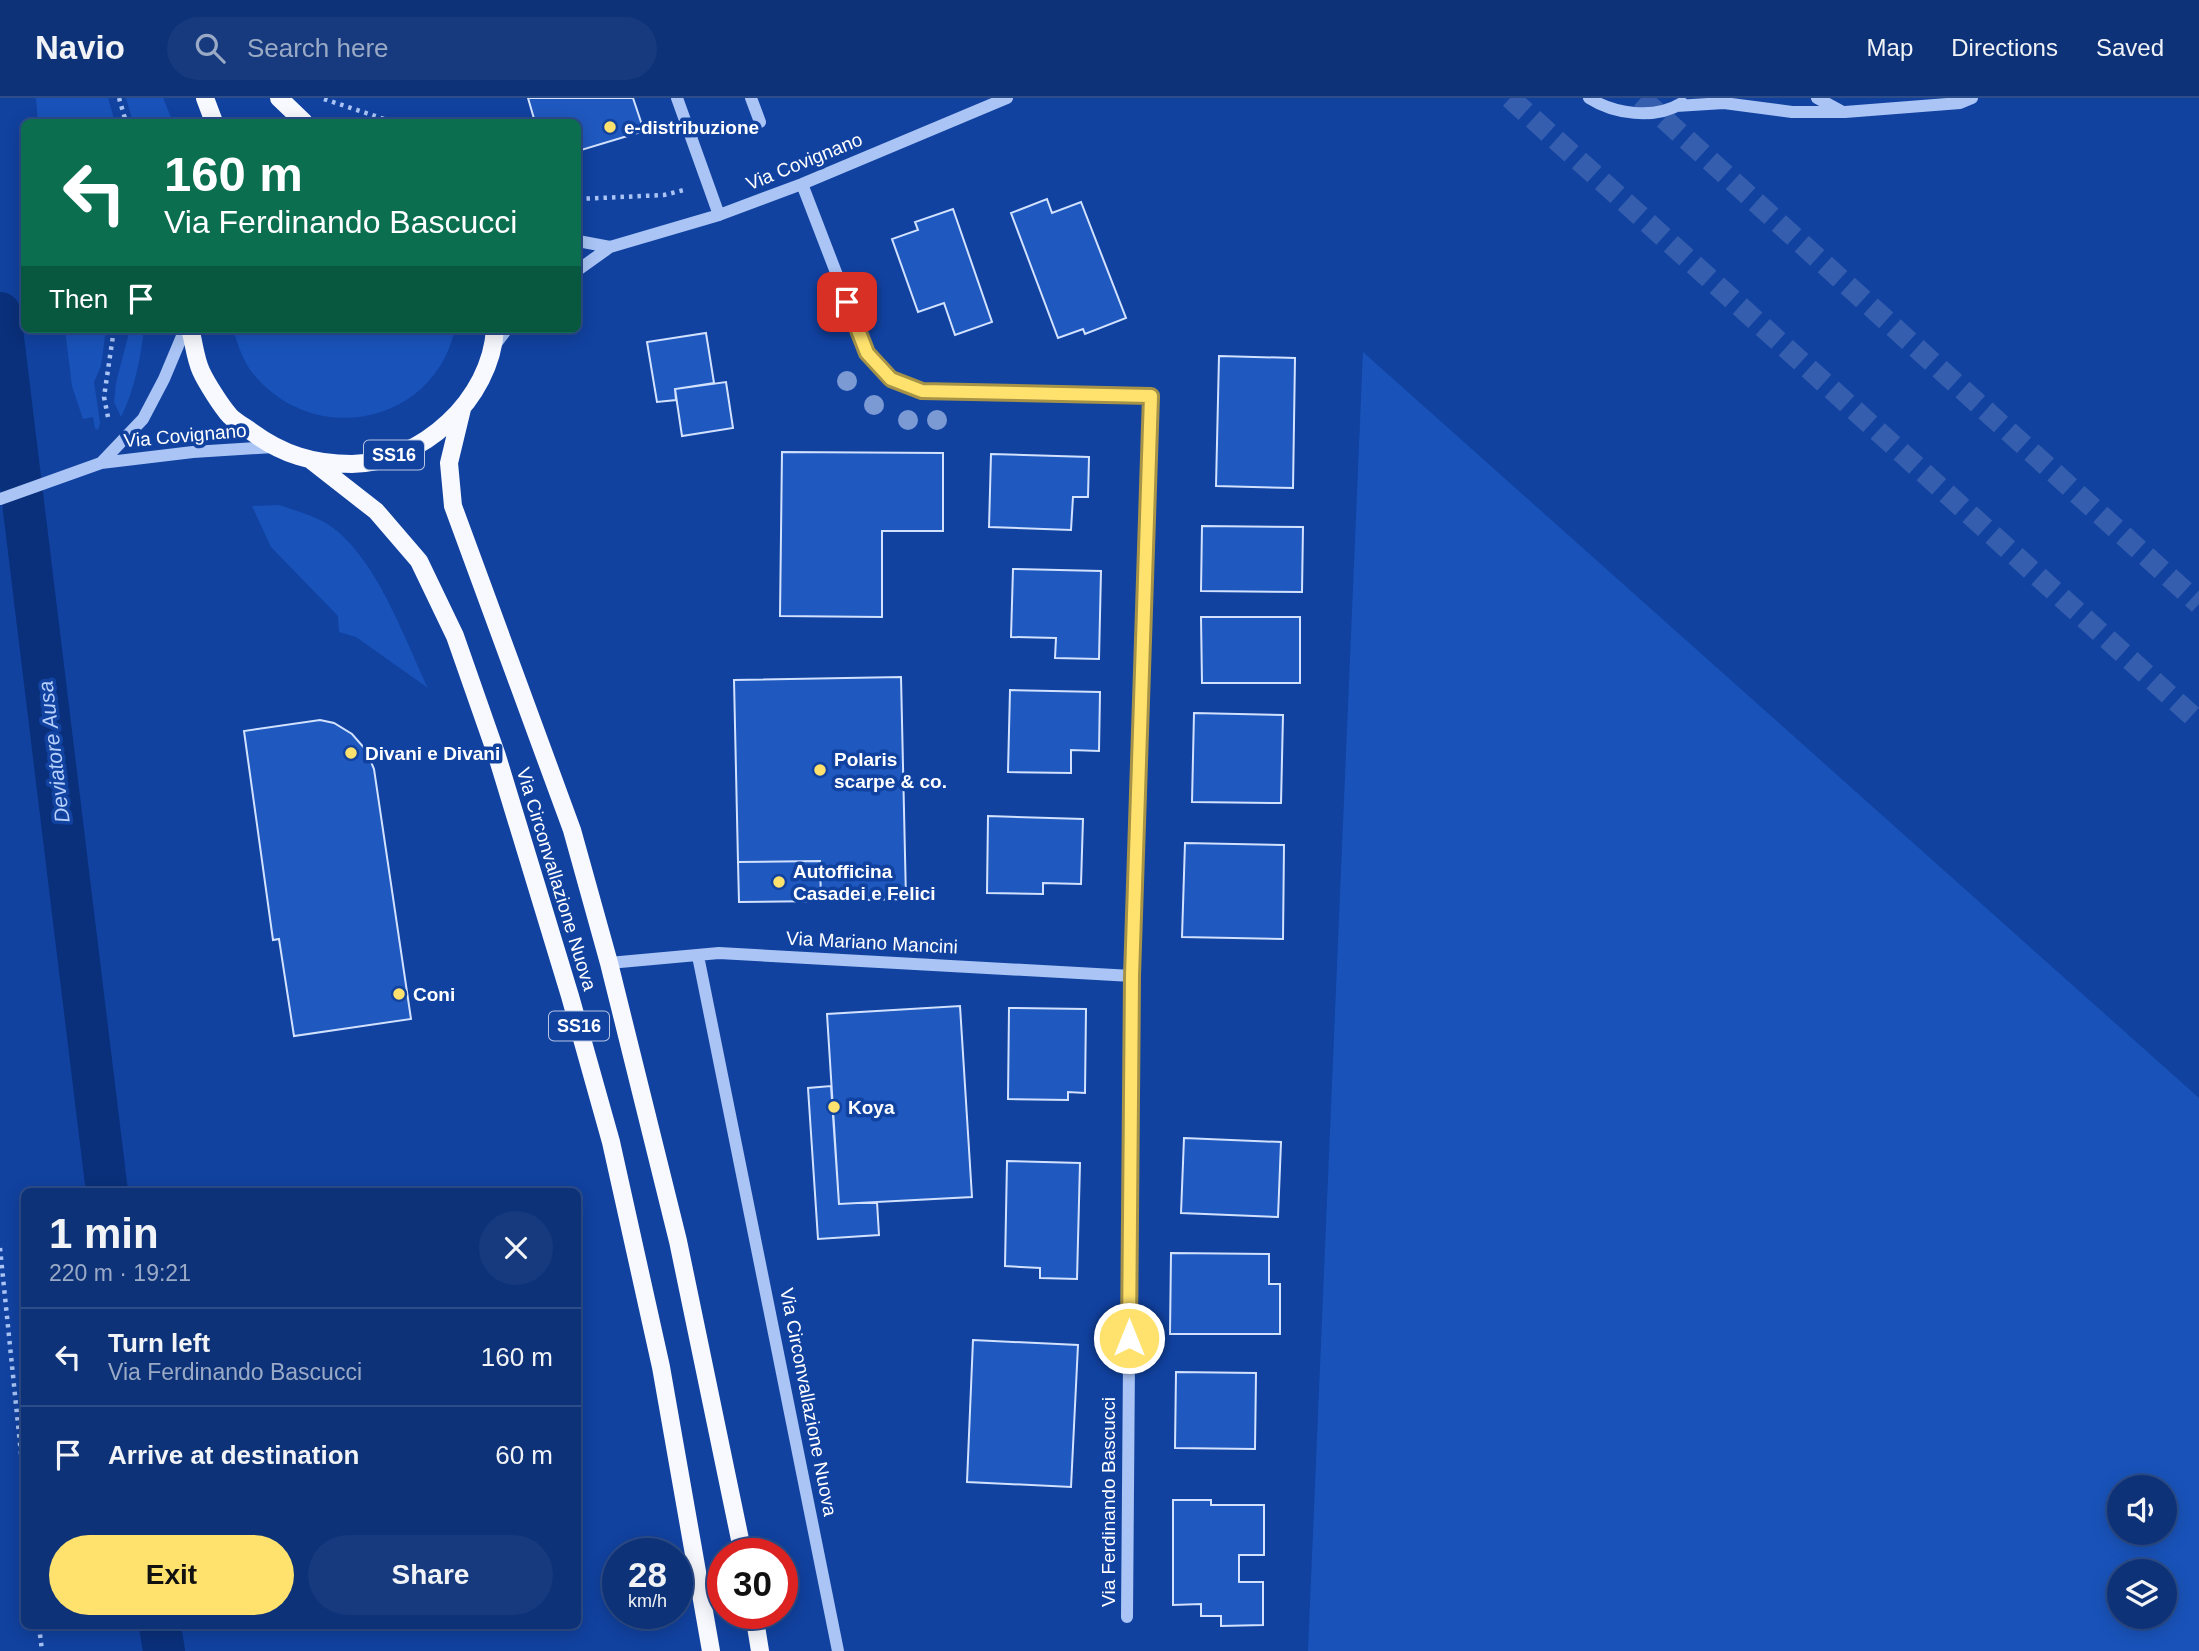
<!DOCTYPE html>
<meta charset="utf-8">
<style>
body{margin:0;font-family:Arial,sans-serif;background:#163a7d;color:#f1f3f6;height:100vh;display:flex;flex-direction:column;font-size:26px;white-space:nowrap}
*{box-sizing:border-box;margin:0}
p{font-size:23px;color:#9aaac6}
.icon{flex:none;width:38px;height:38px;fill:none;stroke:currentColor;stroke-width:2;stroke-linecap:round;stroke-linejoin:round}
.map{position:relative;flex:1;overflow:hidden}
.drawer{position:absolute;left:21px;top:1090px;width:560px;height:441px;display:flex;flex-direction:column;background:#0d3278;border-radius:10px;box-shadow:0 4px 18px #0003,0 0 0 2px #2d4d8a}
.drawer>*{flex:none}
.hud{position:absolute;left:21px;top:21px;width:560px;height:214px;border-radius:10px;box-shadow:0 4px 18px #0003,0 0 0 2px #2d4d8a;background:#0b6e4f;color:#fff;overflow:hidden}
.tools{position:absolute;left:2107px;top:1377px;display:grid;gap:14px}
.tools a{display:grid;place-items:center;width:70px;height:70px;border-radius:50%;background:#0d3278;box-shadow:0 4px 18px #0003,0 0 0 2px #2d4d8a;font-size:35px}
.speed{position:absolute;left:602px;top:1440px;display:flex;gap:14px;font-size:35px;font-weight:700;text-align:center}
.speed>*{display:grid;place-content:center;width:91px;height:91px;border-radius:50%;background:#0d3278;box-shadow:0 4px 18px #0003,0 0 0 2px #2d4d8a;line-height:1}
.speed small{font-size:18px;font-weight:400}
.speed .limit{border:10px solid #d22;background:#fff;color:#111}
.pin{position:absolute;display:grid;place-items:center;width:60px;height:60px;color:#fff;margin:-30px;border-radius:14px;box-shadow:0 4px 10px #0006}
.me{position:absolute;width:77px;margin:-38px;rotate:0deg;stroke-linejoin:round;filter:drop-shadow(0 0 5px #0008)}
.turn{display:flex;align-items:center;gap:24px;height:147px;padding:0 28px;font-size:32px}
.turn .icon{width:91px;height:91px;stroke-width:2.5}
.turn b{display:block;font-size:49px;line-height:60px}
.then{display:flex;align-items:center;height:66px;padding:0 28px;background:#0003;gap:14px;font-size:26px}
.round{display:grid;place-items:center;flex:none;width:74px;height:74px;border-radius:37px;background:#163a7d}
.headline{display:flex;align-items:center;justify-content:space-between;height:119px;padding:0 28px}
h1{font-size:42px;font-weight:800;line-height:52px}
.button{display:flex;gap:14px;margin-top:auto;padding:14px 28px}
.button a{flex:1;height:80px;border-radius:42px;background:#ffe26d;color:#111;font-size:28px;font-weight:800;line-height:80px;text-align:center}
.button a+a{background:#163a7d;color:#f1f3f6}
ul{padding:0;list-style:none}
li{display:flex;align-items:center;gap:21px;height:98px;padding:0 28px;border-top:2px solid #2d4d8a}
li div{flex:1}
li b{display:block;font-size:26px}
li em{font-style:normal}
header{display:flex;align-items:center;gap:42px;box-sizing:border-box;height:98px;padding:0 35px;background:#0d3278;border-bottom:2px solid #2d4d8a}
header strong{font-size:33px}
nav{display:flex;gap:38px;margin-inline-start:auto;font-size:24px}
.search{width:490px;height:63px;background:#163a7d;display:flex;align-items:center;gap:18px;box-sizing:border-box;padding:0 24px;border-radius:38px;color:#9aaac6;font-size:26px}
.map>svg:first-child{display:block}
</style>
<header>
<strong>Navio</strong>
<div class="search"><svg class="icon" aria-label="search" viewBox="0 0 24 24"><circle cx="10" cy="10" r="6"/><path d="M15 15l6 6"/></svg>Search here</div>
<nav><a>Map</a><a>Directions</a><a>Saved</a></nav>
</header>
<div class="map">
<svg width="2199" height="1553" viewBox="0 0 2199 1553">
<rect width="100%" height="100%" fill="#1142a0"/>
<!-- green -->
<path fill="#1953ba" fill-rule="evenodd" d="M36,0H108L115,24H38Z
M126,0H163L173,24H133Z
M65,231H106L101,268L94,284L100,325L98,332L95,330L93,319L83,321L72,288Z
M130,231H144C140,262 135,290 121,319L114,304L116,285Z
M233,231H455C434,325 318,350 256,279C244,266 238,248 233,231Z
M1363,254L2199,1000V1553H1308ZM2119,1390H2165V1435H2119ZM2119,1474H2165V1519H2119Z
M279,407C293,412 308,416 320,422C372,447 404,540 428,590L356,539L339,534L338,518L271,449L252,408Z"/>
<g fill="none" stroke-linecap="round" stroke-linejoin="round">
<!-- canal -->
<path stroke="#0a307b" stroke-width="42" d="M0,215L107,1094
M160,1528L164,1553"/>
</g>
<!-- building -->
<path fill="#1f58bf" stroke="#d2e2fe" stroke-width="2" d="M528,0H633L644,33L578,53V24H535Z
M1047,101L1052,115L1081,104L1126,220L1085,236L1083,231L1058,240L1011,115Z
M953,111L992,224L955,237L944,205L918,214L892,141L918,132L915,124Z
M706,235L714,285L675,291L676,302L657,304L647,244Z
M1219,258L1295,260L1293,390L1216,388Z
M726,284L733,330L682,338L675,291Z
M782,354L943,355V433H882V519L780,518Z
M991,356L1089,359L1088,399H1073L1071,432L989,429Z
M1202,428L1303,429L1302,494L1201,493Z
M1013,471L1101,473L1099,561L1055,560L1056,540L1011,539Z
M1201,519H1300V585H1202Z
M901,579L906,801L821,803L820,763L738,764L734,582Z
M1010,592L1100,594L1099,653L1071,652V675L1008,674Z
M1194,615L1283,617L1281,705L1192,704Z
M320,622L334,625L352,636L366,652L374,671L411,921L294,938L279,841L273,842L244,633Z
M988,718L1083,721L1081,786L1043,785V796L987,795Z
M1185,745L1284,747L1283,841L1182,839Z
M820,763L821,803L739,804L738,764Z
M960,908L972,1099L839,1106L827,916Z
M1009,910L1086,911L1085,995L1068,994V1002L1008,1001Z
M831,988L839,1106L877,1104L879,1137L818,1141L808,990Z
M1184,1040L1281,1044L1278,1119L1181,1115Z
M1007,1063L1080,1065L1077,1181L1040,1180V1170L1005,1168Z
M1171,1155L1269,1156V1186H1280V1236H1170Z
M973,1242L1078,1247L1071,1389L967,1384Z
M1176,1274L1256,1275L1255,1351L1175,1350Z
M1173,1402H1211V1407H1264V1457H1239V1484H1263V1527L1221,1528V1518H1201V1506L1173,1507Z"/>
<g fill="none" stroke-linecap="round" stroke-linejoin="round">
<!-- highway-tunnel -->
<path stroke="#355eae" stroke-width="21" stroke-dasharray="21 10" stroke-linecap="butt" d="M1510,0L2199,624
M1641,0L2199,506"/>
<!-- path -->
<path stroke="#a9c4f5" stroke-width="4.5" stroke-dasharray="3.5 5" stroke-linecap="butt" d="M119,0L126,24
M324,1L393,24
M578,101L664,97L684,92
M108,319L104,299L114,231
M0,1150L24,1385
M39,1528L42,1553"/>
<!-- minor -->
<path stroke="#a9c4f5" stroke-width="12" d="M677,0L719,117
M751,0L760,24
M1589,0C1614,16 1654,22 1682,5
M1817,0L1841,13
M1676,8L1724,5L1792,14H1845L1960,5L1972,0
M802,86L867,255L891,281L922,293L1151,298L1132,878L1127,1519
M578,143L610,149
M578,172L610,149L719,117L802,86L1007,0
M494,248L507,231
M101,365L143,321L164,281L185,231
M0,401L101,365L193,354L273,349
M698,858L838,1553
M609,865L719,855L1132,878"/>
<!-- major -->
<path stroke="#f7f9ff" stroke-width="18" d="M205,0L214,24
M279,0L304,24
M190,231C194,244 195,260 201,273C206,284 221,308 230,318C236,324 245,329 252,334C282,356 313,366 352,366C422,365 491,301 495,231
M462,311L449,365L453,408L572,732L609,865L678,1143L743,1456
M312,363L376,413L419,463L455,538L497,658L570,898L611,1044L661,1269L711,1553
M754,1516L760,1553"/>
</g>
<!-- trees -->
<g fill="#7b9ad4">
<circle cx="847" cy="283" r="10"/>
<circle cx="874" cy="307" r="10"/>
<circle cx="908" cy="322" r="10"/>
<circle cx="937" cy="322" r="10"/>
</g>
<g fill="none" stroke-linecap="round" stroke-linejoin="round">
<!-- route casing -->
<g stroke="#a69347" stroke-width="18">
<path id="route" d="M847,204L867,255L891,281L922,293L1151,298L1132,878L1129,1240"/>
</g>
<!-- route -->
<use href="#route" stroke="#ffe26d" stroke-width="12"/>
</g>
<!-- markers -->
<g fill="#ffe26d" stroke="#1142a0" stroke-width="2.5">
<circle cx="610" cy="29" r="7"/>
<circle cx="351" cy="655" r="7"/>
<circle cx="820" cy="672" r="7"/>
<circle cx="779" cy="784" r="7"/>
<circle cx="399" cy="896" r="7"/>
<circle cx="834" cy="1009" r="7"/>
</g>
<g text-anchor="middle" stroke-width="7" stroke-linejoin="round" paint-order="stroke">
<!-- shield labels -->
<g fill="#1142a0" stroke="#b8c6e2" stroke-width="2">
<rect x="364" y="342.5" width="60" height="29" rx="5"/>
<rect x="549" y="913.5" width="60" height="29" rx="5"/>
</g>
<g font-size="18" font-weight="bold" fill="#fff">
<text x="394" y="363">SS16</text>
<text x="579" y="934">SS16</text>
</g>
<!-- poi labels -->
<g font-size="19" font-weight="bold" fill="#fff" stroke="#1142a0" text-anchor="start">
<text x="624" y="36">e-distribuzione</text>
<text x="365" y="662">Divani e Divani</text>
<text x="834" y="668">Polaris<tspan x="834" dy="22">scarpe &amp; co.</tspan></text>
<text x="793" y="780">Autofficina<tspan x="793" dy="22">Casadei e Felici</tspan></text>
<text x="413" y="903">Coni</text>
<text x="848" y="1016">Koya</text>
</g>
<!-- street labels -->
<g font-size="19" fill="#fff" stroke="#1142a0">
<text transform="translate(804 63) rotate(-22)" y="7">Via Covignano</text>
<text transform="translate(185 337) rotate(-5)" y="7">Via Covignano</text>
<text transform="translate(557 781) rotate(73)" y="7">Via Circonvallazione Nuova</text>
<text transform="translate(872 844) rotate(3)" y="7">Via Mariano Mancini</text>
<text transform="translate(809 1304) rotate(79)" y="7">Via Circonvallazione Nuova</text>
<text transform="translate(1108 1404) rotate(-90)" y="7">Via Ferdinando Bascucci</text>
</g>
<!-- water labels -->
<g font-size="21" font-style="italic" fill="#b6cffb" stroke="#1142a0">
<text transform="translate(54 654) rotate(-97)" y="7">Deviatore Ausa</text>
</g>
</g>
</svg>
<div class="tools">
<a><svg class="icon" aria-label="sound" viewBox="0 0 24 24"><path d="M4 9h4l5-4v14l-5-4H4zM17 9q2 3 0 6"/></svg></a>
<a><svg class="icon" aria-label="layers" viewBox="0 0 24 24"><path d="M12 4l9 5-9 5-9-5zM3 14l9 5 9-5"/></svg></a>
</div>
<div class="speed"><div>28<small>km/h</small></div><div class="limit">30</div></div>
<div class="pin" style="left:847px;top:204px;background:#d93025"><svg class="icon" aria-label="arrive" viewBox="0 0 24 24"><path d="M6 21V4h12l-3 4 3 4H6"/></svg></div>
<svg class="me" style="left:1129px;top:1240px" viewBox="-20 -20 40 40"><circle r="17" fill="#ffe26d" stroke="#fff" stroke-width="3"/><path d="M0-11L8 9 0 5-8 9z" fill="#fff"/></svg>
<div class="hud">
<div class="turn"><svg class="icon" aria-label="left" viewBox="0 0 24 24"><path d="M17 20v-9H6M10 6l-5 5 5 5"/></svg><div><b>160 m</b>Via Ferdinando Bascucci</div></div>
<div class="then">Then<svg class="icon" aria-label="arrive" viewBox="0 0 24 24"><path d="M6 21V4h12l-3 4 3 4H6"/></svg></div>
</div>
<section class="drawer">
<div class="headline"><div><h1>1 min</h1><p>220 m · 19:21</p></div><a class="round"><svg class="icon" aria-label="close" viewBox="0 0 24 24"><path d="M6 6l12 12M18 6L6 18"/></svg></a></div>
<ul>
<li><svg class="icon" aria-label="left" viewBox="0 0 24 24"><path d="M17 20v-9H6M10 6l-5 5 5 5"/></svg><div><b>Turn left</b><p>Via Ferdinando Bascucci</p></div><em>160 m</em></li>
<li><svg class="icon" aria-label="arrive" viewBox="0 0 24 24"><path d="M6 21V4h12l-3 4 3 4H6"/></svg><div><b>Arrive at destination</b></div><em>60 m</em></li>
</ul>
<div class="button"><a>Exit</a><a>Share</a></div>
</section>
</div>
